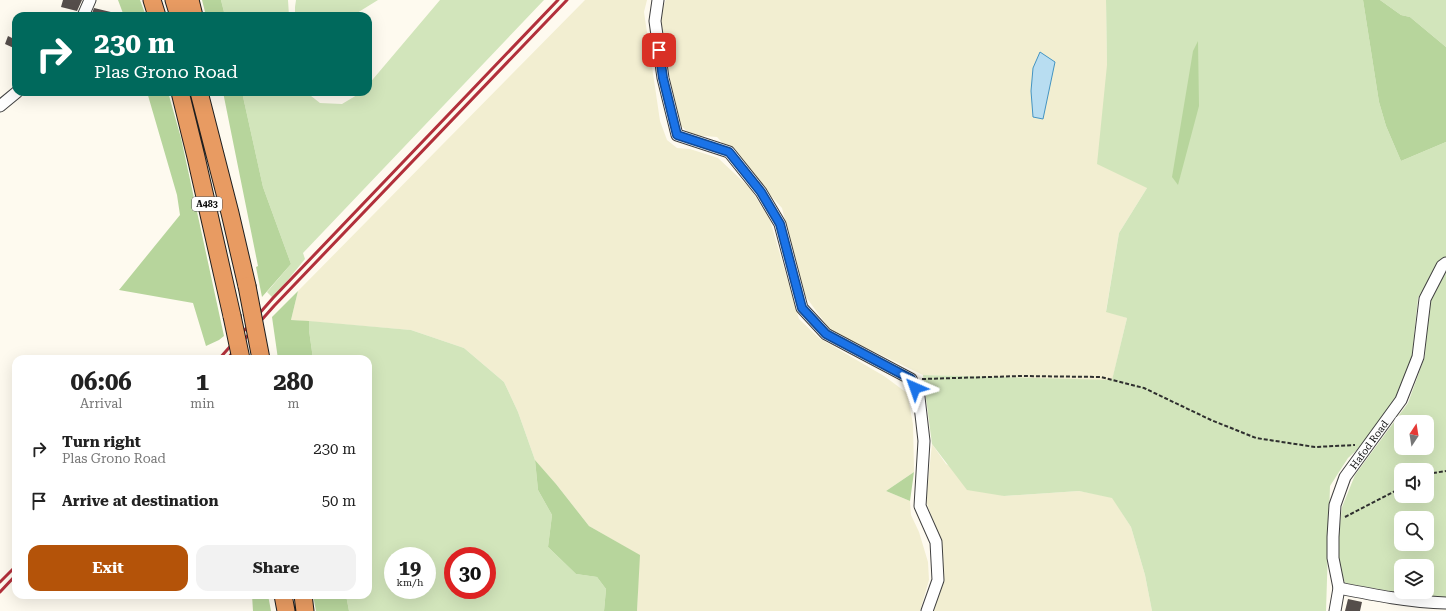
<!DOCTYPE html>
<style>
body{margin:0;font-family:"Roboto Serif",serif;background:#f2f2f2;color:#222;height:100vh;display:flex;flex-direction:column;font-size:15px;white-space:nowrap}
*{box-sizing:border-box;margin:0}
p{font-size:13px;color:#767676}
.icon{flex:none;width:22px;height:22px;fill:none;stroke:currentColor;stroke-width:2;stroke-linecap:round;stroke-linejoin:round}
.map{position:relative;flex:1;overflow:hidden}
.side{position:absolute;left:12px;top:355px;width:360px;height:244px;display:flex;flex-direction:column;background:#fff;border-radius:12px;box-shadow:0 4px 16px #0002}
.side>*{flex:none}
.banner{position:absolute;left:12px;top:12px;width:360px;height:84px;border-radius:12px;box-shadow:0 4px 16px #0002;background:#00695c;color:#fff;overflow:hidden}
.needle{width:26px;rotate:12deg}
.buttons{position:absolute;left:1394px;top:415px;display:grid;gap:8px}
.buttons a{display:grid;place-items:center;width:40px;height:40px;border-radius:8px;background:#fff;box-shadow:0 4px 16px #0002;font-size:20px}
.speed{position:absolute;left:384px;top:547px;display:flex;gap:8px;font-size:20px;font-weight:700;text-align:center}
.speed>*{display:grid;place-content:center;width:52px;height:52px;border-radius:50%;background:#fff;box-shadow:0 4px 16px #0002;line-height:1}
.speed small{font-size:10px;font-weight:400}
.speed .limit{border:6px solid #d22;background:#fff;color:#111}
.pin{position:absolute;display:grid;place-items:center;width:34px;height:34px;color:#fff;margin:-17px;border-radius:8px;box-shadow:0 2px 6px #0006}
.me{position:absolute;width:44px;margin:-22px;rotate:317deg;stroke-linejoin:round;filter:drop-shadow(0 0 3px #0008)}
.turn{display:flex;align-items:center;gap:14px;height:84px;padding:0 16px;font-size:18px}
.turn .icon{width:52px;height:52px;stroke-width:2.5}
.turn b{display:block;font-size:28px;line-height:34px}
.eta{display:flex;justify-content:space-evenly;align-items:center;height:68px;text-align:center}
.eta b{font-size:24px;font-weight:700;line-height:28px}
.action{display:flex;gap:8px;margin-top:auto;padding:8px 16px}
.action a{flex:1;height:46px;border-radius:12px;background:#b45309;color:#fff;font-size:16px;font-weight:700;line-height:46px;text-align:center}
.action a+a{background:#f2f2f2;color:#222}
ul{padding:0;list-style:none}
li{display:flex;align-items:center;gap:12px;height:52px;padding:0 16px}
li div{flex:1}
li b{display:block;font-size:15px}
li em{font-style:normal}
.map>svg:first-child{display:block}
</style>
<div class="map">
<svg width="1446" height="611" viewBox="0 0 1446 611">
<rect width="100%" height="100%" fill="#fefaef"/>
<!-- farmland -->
<path fill="#f2eed1" fill-rule="evenodd" d="M585,0H647L644,12L660,121L667,140L677,148L690,149L718,158L750,188L770,220L799,319L819,338L884,376L907,393L913,424L914,472L886,491L910,501L911,515L919,532L928,562L929,580L920,611H637L639,555L589,526L556,484L535,460L518,412L504,382L464,348L411,330L291,320L298,291Z
M666,0H1106L1107,65L1147,188L1119,233L1106,311L1127,318L1112,381L923,375L831,331L803,293L782,208L717,137L691,135L677,122L660,14ZM1040,52L1055,62L1046,97Z
M932,444L946,464L1004,496L1079,491L1112,497L1131,527L1145,575L1152,611H933L944,577L940,540L926,501Z"/>
<!-- green -->
<path fill="#d2e5bb" fill-rule="evenodd" d="M221,0H288L289,16H225Z
M296,0H378L357,13V16H295V7Z
M440,0H544L303,253L305,259L273,298L267,292L291,264L263,187L242,92H306L320,103L342,104L362,92H368V85Z
M1106,0H1363L1379,102L1386,126L1401,161L1446,142V257L1439,263L1418,298L1412,357L1396,398L1366,442L1348,458L1330,486L1326,611H1152L1145,575L1131,527L1112,498L1079,491L1004,496L967,490L932,444L923,375L1112,380L1127,318L1106,312L1119,233L1147,188L1097,164L1107,65Z
M1380,0H1446V47L1410,17L1401,15Z
M1446,272V599L1428,598L1345,583L1336,557L1342,507L1355,475L1408,403L1425,356L1428,300ZM1401,422H1427V448H1401ZM1401,470H1427V496H1401ZM1401,518H1427V544H1401ZM1401,566H1427V592H1401Z
M309,321L411,330L464,348L504,382L518,412L535,460L538,490L552,515L548,547L576,574L597,577L606,589L604,611H349L346,595H368V359H313L309,330ZM393,556H427V590H393ZM453,556H487V590H453Z"/>
<!-- forest -->
<path fill="#b7d59c" d="M118,0H140L146,16H124Z
M202,0H221L225,16H206Z
M1363,0H1380L1401,15L1410,17L1446,47V142L1401,161L1386,126L1379,102Z
M1198,41L1199,106L1178,185L1172,177L1193,51Z
M147,92H168L181,138L224,336L219,340L206,346L193,303L119,290L180,215L177,195Z
M223,92H242L263,187L291,264L262,297L256,267L258,266Z
M298,291L291,320L309,321V330L313,359H278L272,317Z
M535,460L556,484L589,526L640,555L637,611H604L606,589L597,577L576,574L548,547L552,515L538,490Z
M914,472L910,501L886,491Z
M252,595H268L271,611H253Z
M313,595H346L349,611H316Z"/>
<!-- water -->
<path fill="#b8ddf1" stroke="#4494c2" d="M1040,52L1055,62L1043,119L1033,117L1031,91L1033,68Z"/>
<!-- building -->
<path fill="#554e4b" d="M63,0H82L77,11L61,7Z
M94,8L115,13V16H91Z
M8,36L16,40V49L5,44Z
M1348,599L1362,602L1360,611H1345Z"/>
<g fill="none" stroke-linecap="round" stroke-linejoin="round">
<!-- minor casing -->
<g stroke="#404040" stroke-width="13">
<g id="minor">
<path d="M658,0L655,21L663,78L677,135L729,152L761,192L780,224L802,308L826,334L911,379L919,397L924,441L920,506L936,542L938,580L927,611"/>
<path d="M83,16L90,0"/>
<path d="M0,106L17,92"/>
<path d="M1339,588C1374,595 1410,602 1446,603"/>
<path id="s1" d="M1335,611L1339,588L1333,558V537L1335,505L1345,477L1401,400L1418,357L1425,299L1442,266L1446,263"/>
</g>
</g>
<!-- highway casing -->
<g stroke="#1e1e1e" stroke-width="19">
<path id="highway" d="M152,0L157,16
M174,0L179,16
M190,0L194,16
M180,92L196,157L232,316
M199,92L230,213L247,286
M283,595L286,611
M303,595L305,611"/>
</g>
<!-- path -->
<path stroke="#2f2f2f" stroke-width="2" stroke-dasharray="4 2" stroke-linecap="butt" d="M922,379L1022,376L1101,377L1144,388L1211,420L1256,438L1315,447L1355,445
M1427,474L1446,471
M1345,517L1401,488"/>
<!-- minor -->
<use href="#minor" stroke="#fff" stroke-width="11"/>
<!-- highway -->
<use href="#highway" stroke="#e89b62" stroke-width="17"/>
<!-- rail -->
<path stroke="#b2303b" stroke-width="3" d="M219,359L273,298L558,0
M227,359L274,306L567,0
M0,582L16,566
M0,592L16,575"/>
<!-- highway-bridge casing -->
<g stroke="#1e1e1e" stroke-width="19" stroke-linecap="butt">
<path id="highway-bridge" d="M247,286L261,359
M232,316L241,359"/>
</g>
<!-- highway-bridge -->
<use href="#highway-bridge" stroke="#e89b62" stroke-width="17"/>
</g>
<g fill="none" stroke-linecap="round" stroke-linejoin="round">
<!-- route casing -->
<g stroke="#114b97" stroke-width="10">
<path id="route" d="M659,50L663,78L677,135L729,152L761,192L780,224L802,308L826,334L911,379L915,388"/>
</g>
<!-- route -->
<use href="#route" stroke="#1a73e8" stroke-width="7"/>
</g>
<g text-anchor="middle" stroke-width="4" stroke-linejoin="round" paint-order="stroke">
<!-- shield labels -->
<rect fill="#fff" stroke="#565656" stroke-width="1" x="192" y="197" width="30" height="14" rx="3"/>
<g font-size="9" font-weight="bold" fill="#0d0d0d">
<text x="207" y="207">A483</text>
</g>
<!-- street labels -->
<g font-size="10" fill="#0d0d0d" stroke="#fff">
<text dy="4" stroke="none"><textPath href="#s1" startOffset="177">Hafod Road</textPath></text>
</g>
</g>
</svg>
<div class="buttons">
<a><svg class="needle" viewBox="-14 -14 28 28"><path d="M0-13l5 13h-10z" fill="#e53935"/><path d="M0 13l5-13h-10z" fill="#767676"/></svg></a>
<a><svg class="icon" aria-label="sound" viewBox="0 0 24 24"><path d="M4 9h4l5-4v14l-5-4H4zM17 9q2 3 0 6"/></svg></a>
<a><svg class="icon" aria-label="search" viewBox="0 0 24 24"><circle cx="10" cy="10" r="6"/><path d="M15 15l6 6"/></svg></a>
<a><svg class="icon" aria-label="layers" viewBox="0 0 24 24"><path d="M12 4l9 5-9 5-9-5zM3 14l9 5 9-5"/></svg></a>
</div>
<div class="speed"><div>19<small>km/h</small></div><div class="limit">30</div></div>
<div class="pin" style="left:659px;top:50px;background:#d93025"><svg class="icon" aria-label="arrive" viewBox="0 0 24 24"><path d="M6 21V4h12l-3 4 3 4H6"/></svg></div>
<svg class="me" style="left:915px;top:388px" viewBox="-20 -20 40 40"><path d="M0-17L14 15 0 8-14 15z" fill="#1a73e8" stroke="#fff" stroke-width="4"/></svg>
<div class="banner">
<div class="turn"><svg class="icon" aria-label="right" viewBox="0 0 24 24"><path d="M7 20v-9h11M14 6l5 5-5 5"/></svg><div><b>230 m</b>Plas Grono Road</div></div>
</div>
<section class="side">
<div class="eta">
<div><b>06:06</b><p>Arrival</p></div>
<div><b>1</b><p>min</p></div>
<div><b>280</b><p>m</p></div>
</div>
<ul>
<li><svg class="icon" aria-label="right" viewBox="0 0 24 24"><path d="M7 20v-9h11M14 6l5 5-5 5"/></svg><div><b>Turn right</b><p>Plas Grono Road</p></div><em>230 m</em></li>
<li><svg class="icon" aria-label="arrive" viewBox="0 0 24 24"><path d="M6 21V4h12l-3 4 3 4H6"/></svg><div><b>Arrive at destination</b></div><em>50 m</em></li>
</ul>
<div class="action"><a>Exit</a><a>Share</a></div>
</section>
</div>
